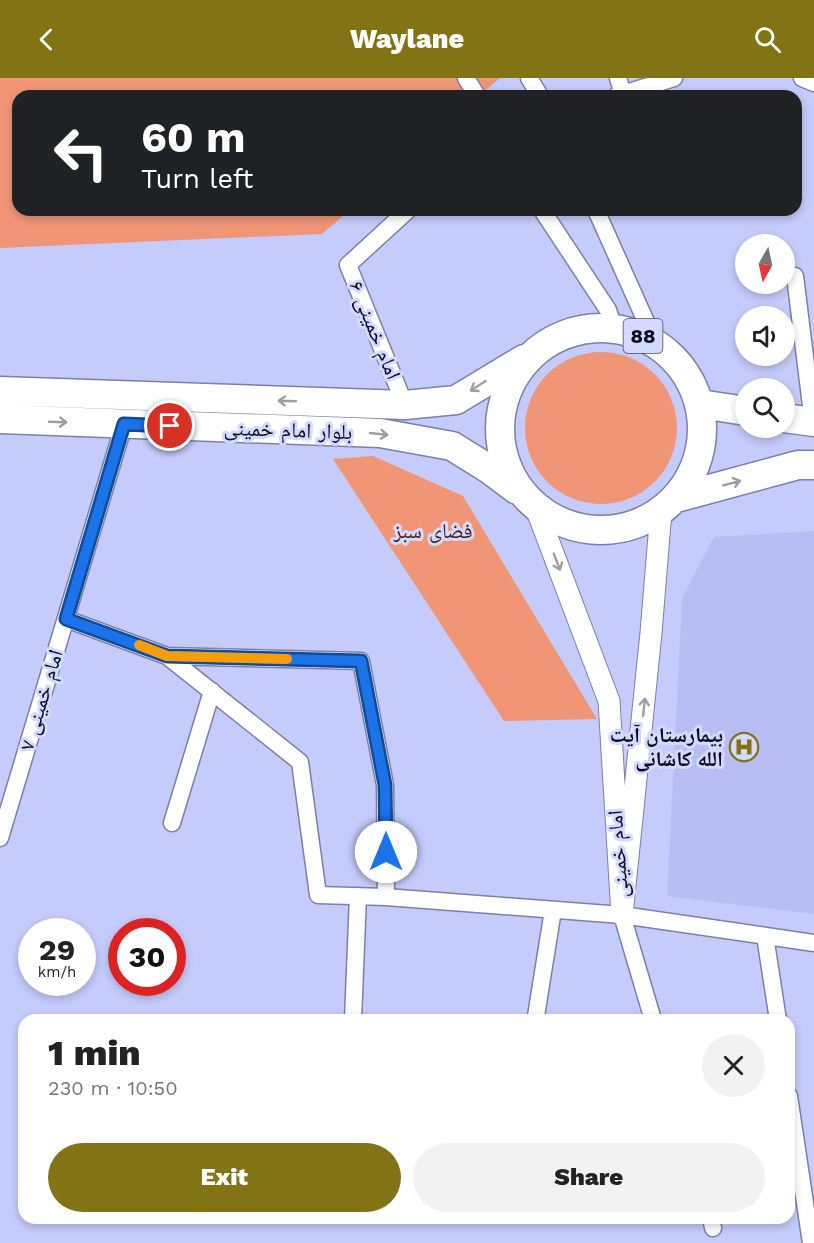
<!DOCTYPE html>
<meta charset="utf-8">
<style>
body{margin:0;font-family:"Work Sans","Noto Naskh Arabic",sans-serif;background:#f2f2f2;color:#222;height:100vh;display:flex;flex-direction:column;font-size:22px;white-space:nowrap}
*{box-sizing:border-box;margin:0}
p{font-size:20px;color:#767676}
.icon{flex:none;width:33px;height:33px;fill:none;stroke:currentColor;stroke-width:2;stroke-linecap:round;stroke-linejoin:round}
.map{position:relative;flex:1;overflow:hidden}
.details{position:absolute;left:18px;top:936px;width:777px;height:210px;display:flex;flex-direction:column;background:#fff;border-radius:18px;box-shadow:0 3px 9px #0003}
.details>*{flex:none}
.top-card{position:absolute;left:12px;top:12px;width:790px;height:126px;border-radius:18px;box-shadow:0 3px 9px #0003;background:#202124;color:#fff;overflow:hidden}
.needle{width:39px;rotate:189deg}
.tools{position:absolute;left:735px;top:156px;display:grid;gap:12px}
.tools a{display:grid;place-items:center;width:60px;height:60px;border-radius:50%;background:#fff;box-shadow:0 3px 9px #0003;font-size:30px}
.speed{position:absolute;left:18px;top:840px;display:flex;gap:12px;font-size:30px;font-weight:700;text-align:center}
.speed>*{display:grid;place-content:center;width:78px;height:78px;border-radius:50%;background:#fff;box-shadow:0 3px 9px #0003;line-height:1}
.speed small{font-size:15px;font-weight:400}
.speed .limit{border:9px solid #d22;background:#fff;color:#111}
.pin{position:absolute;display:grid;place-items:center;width:51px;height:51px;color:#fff;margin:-26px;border:3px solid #fff;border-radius:50%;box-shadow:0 2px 6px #0007}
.me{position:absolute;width:66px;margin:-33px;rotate:0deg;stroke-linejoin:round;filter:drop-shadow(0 0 4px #0008)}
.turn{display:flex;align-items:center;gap:21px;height:126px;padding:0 30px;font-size:27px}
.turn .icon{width:78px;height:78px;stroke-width:2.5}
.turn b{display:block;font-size:42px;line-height:51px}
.round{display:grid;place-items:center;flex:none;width:63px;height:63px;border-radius:32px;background:#f2f2f2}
.head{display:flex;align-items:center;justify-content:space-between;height:102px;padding:0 30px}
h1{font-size:36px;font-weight:800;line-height:45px}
.button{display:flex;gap:12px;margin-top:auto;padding:12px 30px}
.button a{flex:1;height:69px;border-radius:36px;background:#827315;color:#fff;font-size:24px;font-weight:800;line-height:69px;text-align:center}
.button a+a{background:#f2f2f2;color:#222}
header{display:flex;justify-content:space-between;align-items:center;height:78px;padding:0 30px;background:#827315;color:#fff;font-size:27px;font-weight:800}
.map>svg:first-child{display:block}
</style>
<header><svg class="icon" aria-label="back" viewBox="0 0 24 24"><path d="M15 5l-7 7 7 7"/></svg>Waylane<svg class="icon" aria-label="search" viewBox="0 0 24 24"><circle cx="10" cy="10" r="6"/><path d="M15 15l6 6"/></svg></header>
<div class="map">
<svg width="814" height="1165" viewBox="0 0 814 1165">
<rect width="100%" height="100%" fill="#c5cbfa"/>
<!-- built -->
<path fill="#b8bef3" d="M814,453V836L667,818L682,520L714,459Z"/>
<!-- green -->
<path fill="#f09677" d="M0,0H500L479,18H18V132H350L322,156L0,170Z
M525 350a76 76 0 1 1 152 0a76 76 0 1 1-152 0Z
M373,378L463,418L597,641L504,643L333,381Z"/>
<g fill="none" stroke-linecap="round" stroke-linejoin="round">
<!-- minor casing -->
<g stroke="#7b80ab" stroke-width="19">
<path id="minor" d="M466,0L477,18
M529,0L540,18
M618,0L623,16
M802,0L814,5
M616,18L674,0
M542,132L608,232L614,250
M596,132L656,266
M795,198L813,344
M405,327L348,187L408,132
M66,541L167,578L361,583L385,707L386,819L622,837L814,865
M167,578L300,684L318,817L386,819
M172,745L212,613
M0,760L124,346
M622,837L653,942
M765,858L778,942
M353,942L358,818
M538,942L536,938L553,832
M789,1018L811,1165
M711,1140L713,1150"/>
</g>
<!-- tertiary casing -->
<g stroke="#7b80ab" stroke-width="23">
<path id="tertiary" d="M536,430L609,623L622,837L651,555L661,433"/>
</g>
<!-- trunk casing -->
<g stroke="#7b80ab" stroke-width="31">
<path id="trunk" d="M500 351a101 101 0 1 1 202 0a101 101 0 1 1-202 0Z
M0,313L405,327L456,322L524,281
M700,326L746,333
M784,340L814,344
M0,341L380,355L452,368L489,391L517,412
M676,420L798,387H814"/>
</g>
<!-- minor -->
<use href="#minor" stroke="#fff" stroke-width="16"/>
<!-- tertiary -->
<use href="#tertiary" stroke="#fff" stroke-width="21"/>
<!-- trunk -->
<use href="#trunk" stroke="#fff" stroke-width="28"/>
</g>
<!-- one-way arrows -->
<defs><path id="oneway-shaft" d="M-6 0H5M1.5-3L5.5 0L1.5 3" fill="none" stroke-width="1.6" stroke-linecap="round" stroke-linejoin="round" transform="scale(1.5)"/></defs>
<g stroke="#9d9da4">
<use href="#oneway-shaft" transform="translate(478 308) rotate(147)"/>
<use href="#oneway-shaft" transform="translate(287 323) rotate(-178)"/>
<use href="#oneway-shaft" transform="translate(58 344) rotate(2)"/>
<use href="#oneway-shaft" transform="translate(379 356) rotate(6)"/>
<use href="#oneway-shaft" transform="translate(732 405) rotate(-15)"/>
<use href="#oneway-shaft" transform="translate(557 484) rotate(69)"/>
<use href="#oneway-shaft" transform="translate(644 629) rotate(-84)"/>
</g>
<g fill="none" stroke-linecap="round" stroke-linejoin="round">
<!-- route casing -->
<g stroke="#114b97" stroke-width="15">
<path id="route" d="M170,348L124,346L66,541L167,578L361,583L385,707L386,774"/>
</g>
<!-- route -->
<use href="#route" stroke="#1a73e8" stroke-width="10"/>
<!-- slow -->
<path stroke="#f59e0b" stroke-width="10" d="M139,567L167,578L287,581"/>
</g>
<!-- icons -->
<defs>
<g id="hospital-ring" transform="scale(1.5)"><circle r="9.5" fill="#d4d9ff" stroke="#827315" stroke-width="1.5"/><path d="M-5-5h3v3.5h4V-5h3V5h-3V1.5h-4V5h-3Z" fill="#827315"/></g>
</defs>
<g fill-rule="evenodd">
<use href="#hospital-ring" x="744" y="669"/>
</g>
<g text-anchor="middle" stroke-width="6" stroke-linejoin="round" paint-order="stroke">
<!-- shield labels -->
<rect fill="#d4d9ff" stroke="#47495f" stroke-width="1.5" x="623.5" y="241" width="39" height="34" rx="4.5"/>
<g font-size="20" font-weight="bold" fill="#0a0b1b">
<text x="643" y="265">88</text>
</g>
<!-- street labels -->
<g font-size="21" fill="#0a0b1b" stroke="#d4d9ff">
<text transform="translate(375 252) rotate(68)" y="7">امام خمینی ۶</text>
<text transform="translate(288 352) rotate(2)" y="7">بلوار امام خمینی</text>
<text transform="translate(41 622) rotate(-73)" y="7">امام خمینی ۷</text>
<text transform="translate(618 776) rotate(-94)" y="7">امام خمینی</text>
</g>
<!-- park labels -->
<g font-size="21" fill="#481a0a" stroke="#d4d9ff">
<text x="433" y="460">فضای سبز</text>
</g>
<!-- poi labels -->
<g font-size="21" font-weight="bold" fill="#0a0b1b" stroke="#d4d9ff" text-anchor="end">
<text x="723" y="664">بیمارستان آیت<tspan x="723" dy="24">الله کاشانی</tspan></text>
</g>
</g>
</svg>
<div class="tools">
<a><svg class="needle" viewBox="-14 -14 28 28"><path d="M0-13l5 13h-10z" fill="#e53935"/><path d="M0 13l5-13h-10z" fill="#767676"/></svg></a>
<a><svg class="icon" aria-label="sound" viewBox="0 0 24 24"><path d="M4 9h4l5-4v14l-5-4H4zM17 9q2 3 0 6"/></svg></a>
<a><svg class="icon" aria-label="search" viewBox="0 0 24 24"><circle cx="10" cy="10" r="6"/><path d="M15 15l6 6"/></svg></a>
</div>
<div class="speed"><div>29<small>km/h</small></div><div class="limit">30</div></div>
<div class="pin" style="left:170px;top:348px;background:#d93025"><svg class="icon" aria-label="arrive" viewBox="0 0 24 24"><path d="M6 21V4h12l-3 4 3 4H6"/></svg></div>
<svg class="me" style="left:386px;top:774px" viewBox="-20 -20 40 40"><circle r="19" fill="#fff"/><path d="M0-13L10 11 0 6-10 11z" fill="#1a73e8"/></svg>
<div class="top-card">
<div class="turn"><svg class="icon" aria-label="left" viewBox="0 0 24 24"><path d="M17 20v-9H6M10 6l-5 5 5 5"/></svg><div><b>60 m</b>Turn left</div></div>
</div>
<section class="details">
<div class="head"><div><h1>1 min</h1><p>230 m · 10:50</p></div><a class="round"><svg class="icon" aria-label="close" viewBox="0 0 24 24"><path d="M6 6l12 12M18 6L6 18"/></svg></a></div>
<div class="button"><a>Exit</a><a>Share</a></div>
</section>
</div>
